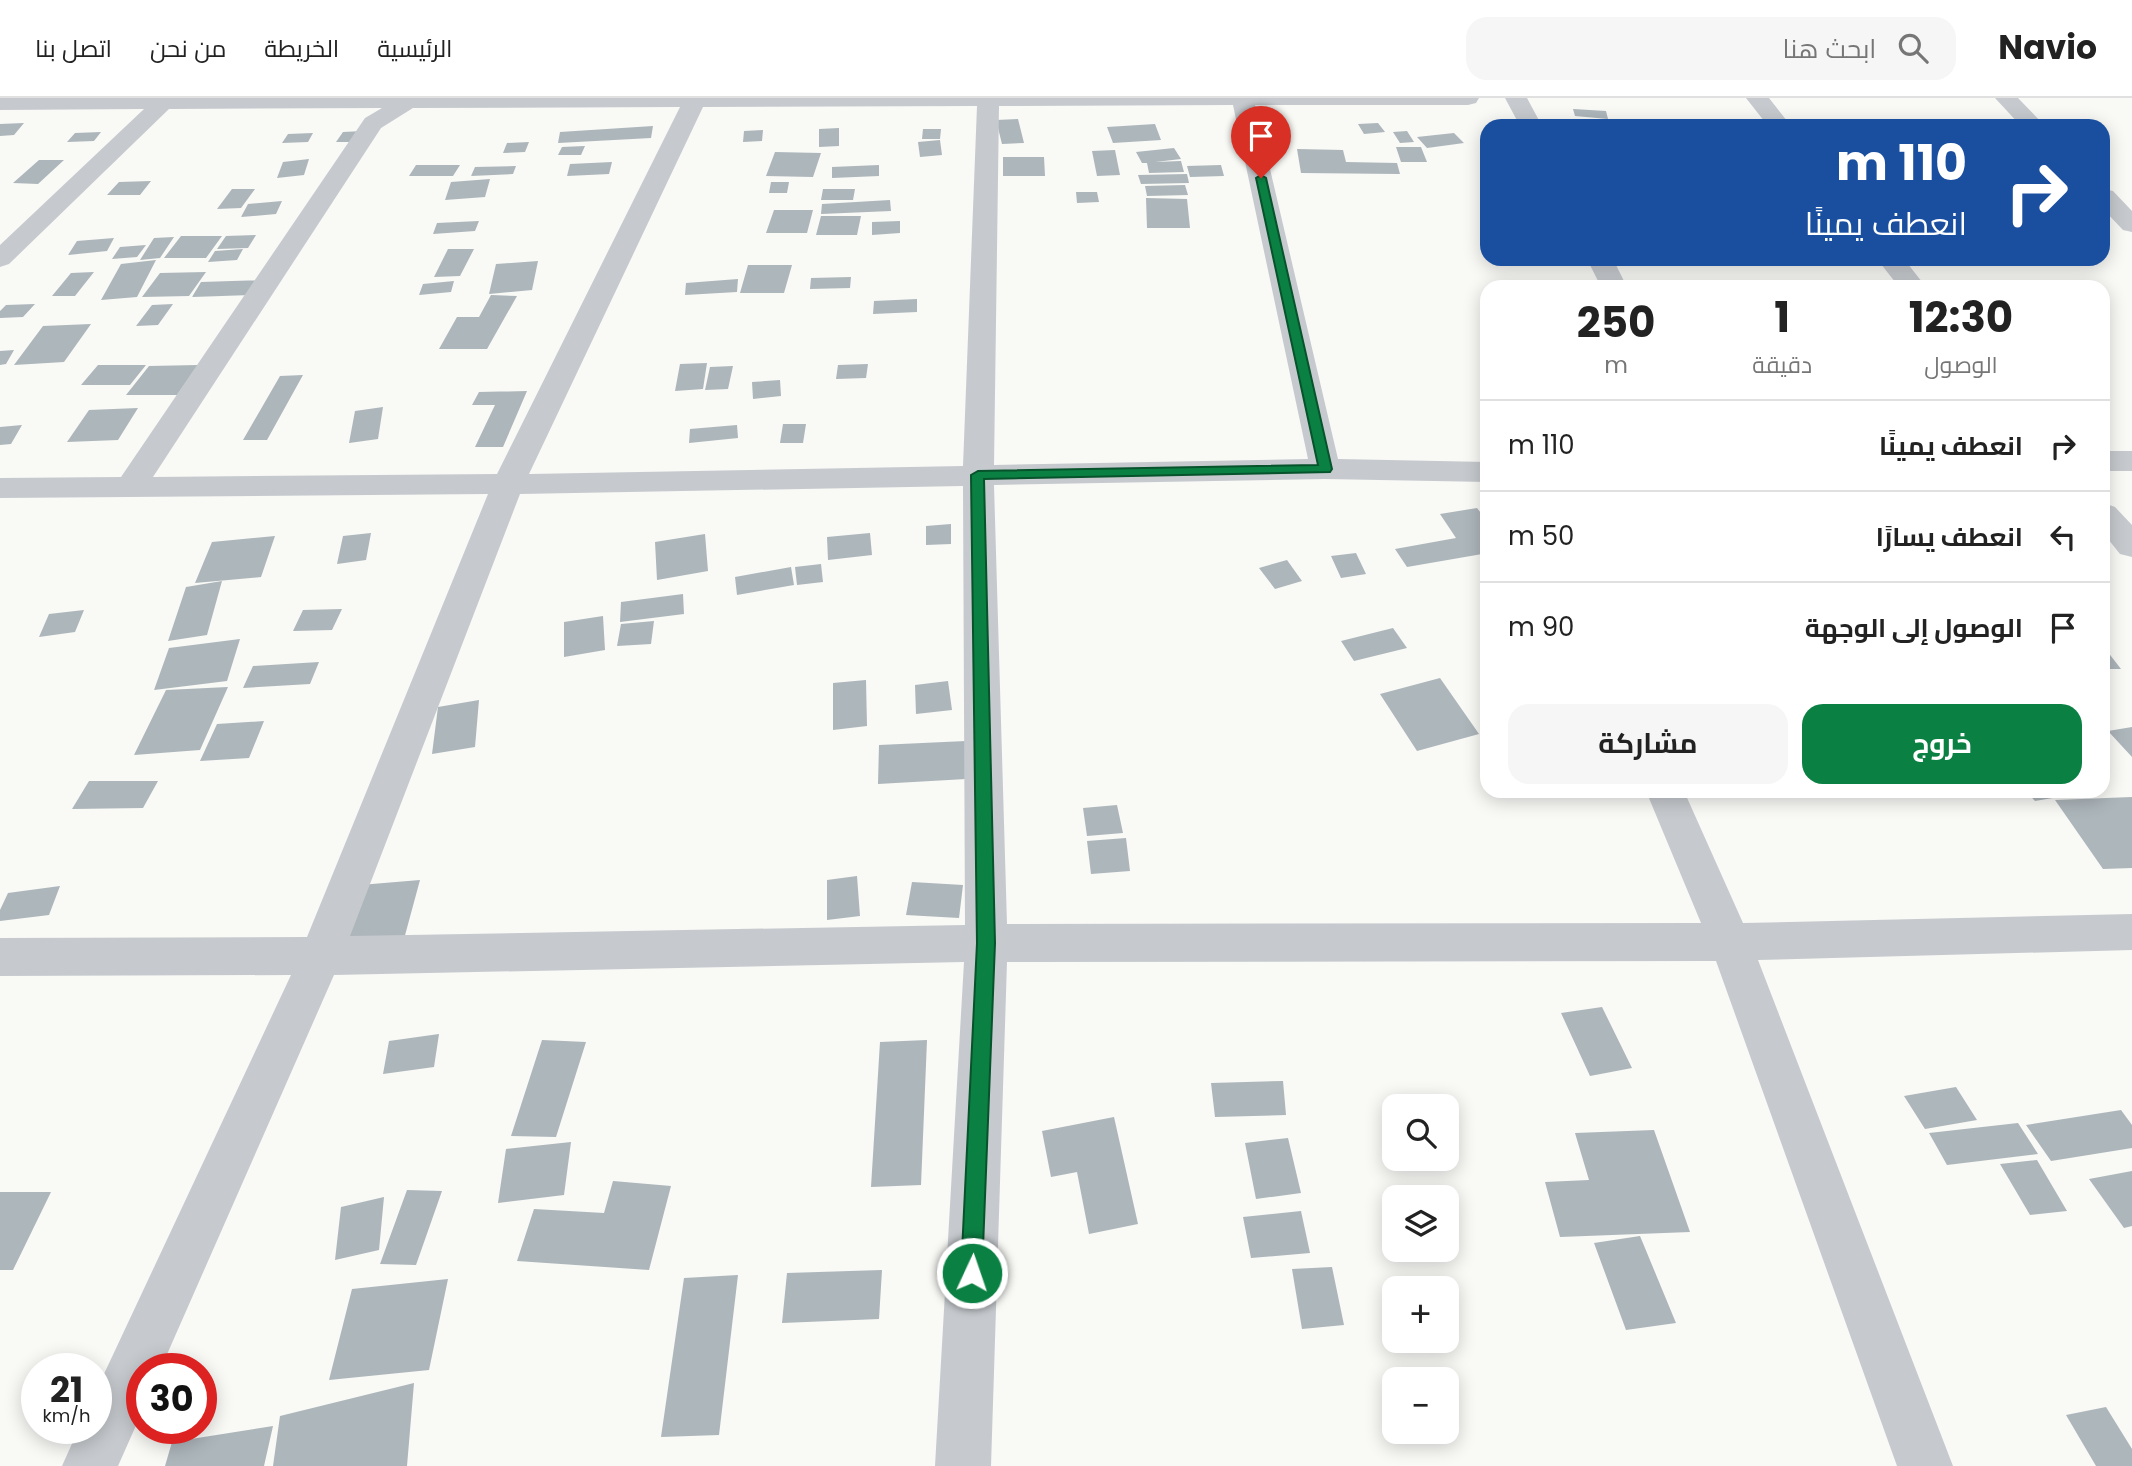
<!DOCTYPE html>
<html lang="ar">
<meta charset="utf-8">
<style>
body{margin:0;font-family:Poppins,Cairo,sans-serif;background:#f6f6f6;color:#222;direction:rtl;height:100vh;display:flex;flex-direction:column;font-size:26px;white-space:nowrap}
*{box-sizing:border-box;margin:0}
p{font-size:23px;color:#767676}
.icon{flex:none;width:38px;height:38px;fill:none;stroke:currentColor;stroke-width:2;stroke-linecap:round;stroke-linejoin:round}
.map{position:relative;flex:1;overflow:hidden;direction:ltr}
.details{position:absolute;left:1480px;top:182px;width:630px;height:518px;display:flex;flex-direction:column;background:#fff;border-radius:21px;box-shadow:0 4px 18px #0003;direction:rtl}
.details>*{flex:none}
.banner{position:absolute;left:1480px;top:21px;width:630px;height:147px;border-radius:21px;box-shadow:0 4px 18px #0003;direction:rtl;background:#1a4fa0;color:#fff;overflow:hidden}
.buttons{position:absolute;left:1382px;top:996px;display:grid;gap:14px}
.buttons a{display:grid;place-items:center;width:77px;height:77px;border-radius:14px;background:#fff;box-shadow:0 4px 18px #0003;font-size:35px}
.speed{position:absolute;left:21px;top:1255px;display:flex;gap:14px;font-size:35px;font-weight:700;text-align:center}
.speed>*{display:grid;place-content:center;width:91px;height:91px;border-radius:50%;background:#fff;box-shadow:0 4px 18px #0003;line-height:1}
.speed small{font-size:18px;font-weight:400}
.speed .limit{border:10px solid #d22;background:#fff;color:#111}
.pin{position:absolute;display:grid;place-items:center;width:60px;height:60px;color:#fff;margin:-72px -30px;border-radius:50% 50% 50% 0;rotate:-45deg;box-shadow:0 0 7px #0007}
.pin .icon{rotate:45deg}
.me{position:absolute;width:77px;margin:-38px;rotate:3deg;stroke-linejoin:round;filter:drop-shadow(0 0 5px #0008)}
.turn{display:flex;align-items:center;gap:24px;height:147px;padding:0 28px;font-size:32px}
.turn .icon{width:91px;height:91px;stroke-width:2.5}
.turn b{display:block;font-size:49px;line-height:60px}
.eta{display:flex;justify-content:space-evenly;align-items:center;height:119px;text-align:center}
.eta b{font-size:42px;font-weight:700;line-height:49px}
.button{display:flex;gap:14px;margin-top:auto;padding:14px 28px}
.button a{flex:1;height:80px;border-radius:21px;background:#0b8043;color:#fff;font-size:28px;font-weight:700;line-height:80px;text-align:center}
.button a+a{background:#f6f6f6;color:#222}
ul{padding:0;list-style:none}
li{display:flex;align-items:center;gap:21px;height:91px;padding:0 28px;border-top:2px solid #e0e0e0}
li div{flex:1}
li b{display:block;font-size:26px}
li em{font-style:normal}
header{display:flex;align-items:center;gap:42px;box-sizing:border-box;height:98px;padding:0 35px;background:#fff;border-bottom:2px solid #e0e0e0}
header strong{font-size:33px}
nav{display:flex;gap:38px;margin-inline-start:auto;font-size:24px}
.search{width:490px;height:63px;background:#f6f6f6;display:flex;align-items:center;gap:18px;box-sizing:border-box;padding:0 24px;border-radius:21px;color:#767676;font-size:26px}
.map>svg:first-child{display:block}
</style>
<header>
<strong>Navio</strong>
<div class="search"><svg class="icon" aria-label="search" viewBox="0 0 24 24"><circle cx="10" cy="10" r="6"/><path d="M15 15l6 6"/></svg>ابحث هنا</div>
<nav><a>الرئيسية</a><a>الخريطة</a><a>من نحن</a><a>اتصل بنا</a></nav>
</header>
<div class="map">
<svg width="2132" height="1368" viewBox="0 0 2132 1368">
<rect width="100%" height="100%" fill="#f9f9f6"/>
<!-- building -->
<path fill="#adb6bb" d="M1573,11L1606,13L1608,21L1575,18Z
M1018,21L1024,45L1002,46L996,22Z
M24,25L14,37L0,38V26Z
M1378,25L1385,34L1364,36L1358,26Z
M1155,26L1161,42L1113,45L1107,29Z
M653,28L651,40L558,45L560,34Z
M839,30V48L819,49V31Z
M923,31H941L940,41H922Z
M763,32L762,43L743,44L744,33Z
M363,33L357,44H336L343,34Z
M1407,33L1414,44L1400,45L1393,34Z
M101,34L94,43L67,44L75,35Z
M313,35L308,44L282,45L288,36Z
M1454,35L1464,45L1427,50L1417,39Z
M940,42L942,57L920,59L918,44Z
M529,44L525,54L503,55L507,45Z
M585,48L581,57H558L562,49Z
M1396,49H1421L1427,64H1401Z
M1174,50L1181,61L1155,64L1181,63L1184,74L1149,75L1147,65H1142L1136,54Z
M1297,51L1343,52L1346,64L1397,65L1400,76L1301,75Z
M1115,52L1120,77L1097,78L1092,53Z
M775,54L821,55L813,79L766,78Z
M1003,59H1044L1045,78H1003Z
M309,61L304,77L277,80L283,64Z
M39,62H64L38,86L13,85Z
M612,64L609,76L567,78L570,66Z
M416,67H460L453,78H409Z
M879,67V78L832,80V69Z
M1221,67L1224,78L1190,79L1187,68Z
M516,68L513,76L471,78L475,69Z
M1187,76L1189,85L1141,86L1138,77Z
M490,81L485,99L445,102L451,84Z
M151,83L140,97H107L119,84Z
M771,84H789L787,95H769Z
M1185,87L1188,97L1147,98L1145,88Z
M232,91H255L241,110L217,111Z
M823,91H855L853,102H821Z
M1076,94H1097L1099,104L1077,105Z
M1146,100L1187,101L1190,130H1147Z
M890,102L891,113L821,116L822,106Z
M282,103L276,116L241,119L248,106Z
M774,112H813L807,135H766Z
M821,118H861L857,137H816Z
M479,123L475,133L433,136L437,125Z
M900,123V135L872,137V124Z
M256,137L248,150L217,151L226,138Z
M181,138H222L206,160H164Z
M174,139L160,160L140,162L154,140Z
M114,140L107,153L68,157L77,143Z
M146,147L137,159L112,161L120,149Z
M243,151L237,162L208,164L215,153Z
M448,151H474L460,178L434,179Z
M156,162L137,199L101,202L121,166Z
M538,163L532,192L489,196L496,166Z
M748,167H792L784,195H740Z
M94,174L75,198H52L71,175Z
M206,174L189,198L142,199L160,175Z
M851,179L850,190L810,191L811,180Z
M738,181L737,194L685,197L686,185Z
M260,182L251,197L192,199L201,184Z
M454,183L451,194L419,197L423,186Z
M491,197L517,198L487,251H439L457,219H479Z
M917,201V214L873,216L874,203Z
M35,206L23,219L0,220V213L6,207Z
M173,206L158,227L136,228L152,207Z
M91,226L64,264L14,267L43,228Z
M14,252L6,266L0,267V253Z
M707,265L703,291L675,293L680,266Z
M868,266L866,280L836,281L838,267Z
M98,267H146L130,287H81Z
M198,267L177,297H126L149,268Z
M733,268L728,291L705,292L710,269Z
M303,277L267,342H243L280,278Z
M780,282L781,298L753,301L752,284Z
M527,293L503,349H475L495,307H472L479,294Z
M383,309L378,341L349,345L355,313Z
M138,310L118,342L67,344L89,312Z
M783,326H806L803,345H780Z
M22,327L11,346L0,347V329Z
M737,327L738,340L689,345L690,331Z
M1477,410L1488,424V455L1407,469L1395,451L1456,440L1440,416Z
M951,426V446L926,447V428Z
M371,435L366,462L337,466L343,438Z
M870,435L872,457L828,462L827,439Z
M705,436L708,473L657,482L655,444Z
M275,438L261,479L195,485L212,444Z
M1356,455L1366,476L1341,480L1331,458Z
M1287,462L1302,483L1275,491L1259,470Z
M821,466L823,484L797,487L795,469Z
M791,469L794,487L737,497L735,479Z
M222,483L207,537L168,543L186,489Z
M683,496L684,516L620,524L621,504Z
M342,511L332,532L293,533L303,512Z
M84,512L75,534L39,539L49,516Z
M603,518L605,552L564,559V524Z
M654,523L651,546L617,548L621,526Z
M1393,530L1407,550L1354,563L1341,543Z
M240,541L227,583L154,592L169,550Z
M2104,549L2121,571H2104Z
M319,564L310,586L243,590L253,568Z
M1440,580L1479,636L1417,653L1380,596Z
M866,582L867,628L833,632V585Z
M948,583L952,612L916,616L915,587Z
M228,589L200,652L134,657L166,592Z
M479,602L475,649L432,656L438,609Z
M264,623L249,660L200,663L217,626Z
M2132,629V659L2108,633Z
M966,643V681L878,686L879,647Z
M89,683H158L143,710L72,711Z
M2026,693H2066L2070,697L2035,703Z
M2132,699V770L2103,771L2055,702Z
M1117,707L1123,735L1087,738L1083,710Z
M1126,740L1130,773L1091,776L1087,743Z
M857,778L860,818L827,822V782Z
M420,782L404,841L341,846L360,787Z
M912,784L963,787L959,820L906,817Z
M60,788L49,817L0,823V812L8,795Z
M1602,909L1632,970L1590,978L1561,915Z
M439,936L434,969L383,976L389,943Z
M542,942L586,944L556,1039L511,1038Z
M927,942L921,1087L871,1089L880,944Z
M1283,983L1286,1017L1215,1019L1211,985Z
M1956,989L1977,1022L1925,1031L1904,998Z
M2121,1012L2132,1027V1050L2051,1063L2026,1027Z
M1114,1019L1138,1126L1089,1136L1077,1074L1051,1079L1042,1033Z
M2018,1025L2038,1056L1947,1067L1929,1035Z
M1654,1032L1690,1134L1560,1139L1545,1084L1589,1082L1575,1035Z
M1288,1040L1301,1095L1256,1101L1245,1045Z
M571,1044L564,1097L498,1105L506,1051Z
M2037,1062L2067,1113L2030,1117L2000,1066Z
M2132,1073V1128L2124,1130L2089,1081Z
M613,1083L671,1088L649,1172L517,1163L534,1111L604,1115Z
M407,1092L442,1093L416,1167L380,1166Z
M0,1094H51L13,1172H0Z
M384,1099L379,1152L335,1162L341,1109Z
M1301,1113L1310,1155L1251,1160L1243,1119Z
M1640,1138L1676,1225L1626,1232L1594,1145Z
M1332,1169L1344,1227L1302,1231L1292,1171Z
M882,1172L879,1221L782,1225L787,1175Z
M738,1177L719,1337L661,1339L684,1180Z
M448,1181L429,1272L329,1282L352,1191Z
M414,1285L407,1368H273L280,1318Z
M2106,1309L2132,1351V1368H2096L2066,1317Z
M273,1328L264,1368H165L172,1344Z"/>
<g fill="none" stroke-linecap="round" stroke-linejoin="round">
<!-- street -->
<path fill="#c6cace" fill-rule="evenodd" d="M0,0H1479L1476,5L1468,7H1255L1338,361L1488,364V384L1325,381L994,387L1007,826L1701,825L1646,693H1684L1743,825L2132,816V852L1758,862L1953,1368H1897L1716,863L1007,864L991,1368H935L964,864L334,877L161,1270H142V1314L118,1368H62L79,1330H96V1293L291,877L0,878V840L307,839L488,396L0,400V380L121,379L365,20L382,10L169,11L9,166L0,169V147L144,11L0,12ZM1233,7L1308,361L994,367L999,8ZM977,8L963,368L529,376L703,9ZM680,9L497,376L153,379L381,30L413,10ZM963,388L965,827L350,838L520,396Z
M1505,0H1527L1542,28H1520Z
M1746,0H1769L1791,28H1768Z
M1995,0H2018L2045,28H2021Z
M2104,91L2113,93L2132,113V134L2123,132L2104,112Z
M1587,161H1613L1627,189H1601Z
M1877,161H1904L1926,189H1899Z
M2104,353H2132V373H2104Z
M2104,405L2115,409L2132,427V459L2120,456L2104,436Z"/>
</g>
<!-- route -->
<path fill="#0b8043" stroke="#07532c" stroke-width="2" d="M1261,77L1266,80L1332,371L1330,374L984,381L995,845L982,1175L979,1183L972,1186L964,1183L961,1175L977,845L971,377L978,373L1318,367L1256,80Z"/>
</svg>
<div class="buttons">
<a><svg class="icon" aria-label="search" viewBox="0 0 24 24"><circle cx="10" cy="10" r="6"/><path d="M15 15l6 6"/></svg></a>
<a><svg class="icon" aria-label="layers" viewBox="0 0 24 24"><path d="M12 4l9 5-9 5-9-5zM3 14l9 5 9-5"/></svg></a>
<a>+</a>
<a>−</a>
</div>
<div class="speed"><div>21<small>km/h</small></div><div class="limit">30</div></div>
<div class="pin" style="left:1261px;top:80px;background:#d93025"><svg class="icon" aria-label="arrive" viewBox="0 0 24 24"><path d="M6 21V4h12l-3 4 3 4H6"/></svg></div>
<svg class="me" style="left:972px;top:1175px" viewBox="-20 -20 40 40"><circle r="17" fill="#0b8043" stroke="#fff" stroke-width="3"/><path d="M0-11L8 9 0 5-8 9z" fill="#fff"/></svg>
<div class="banner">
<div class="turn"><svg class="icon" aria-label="right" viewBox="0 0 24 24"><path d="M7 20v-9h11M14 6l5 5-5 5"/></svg><div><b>110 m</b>انعطف يمينًا</div></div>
</div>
<section class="details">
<div class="eta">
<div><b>12:30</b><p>الوصول</p></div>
<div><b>1</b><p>دقيقة</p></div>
<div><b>250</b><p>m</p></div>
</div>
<ul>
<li><svg class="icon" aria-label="right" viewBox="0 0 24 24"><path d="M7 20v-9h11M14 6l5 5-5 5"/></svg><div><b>انعطف يمينًا</b></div><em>110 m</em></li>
<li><svg class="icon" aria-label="left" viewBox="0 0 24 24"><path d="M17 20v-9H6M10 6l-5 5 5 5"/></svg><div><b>انعطف يسارًا</b></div><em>50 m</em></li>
<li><svg class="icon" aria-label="arrive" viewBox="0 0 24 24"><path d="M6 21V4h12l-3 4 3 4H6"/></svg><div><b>الوصول إلى الوجهة</b></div><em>90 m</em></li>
</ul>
<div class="button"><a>خروج</a><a>مشاركة</a></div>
</section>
</div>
